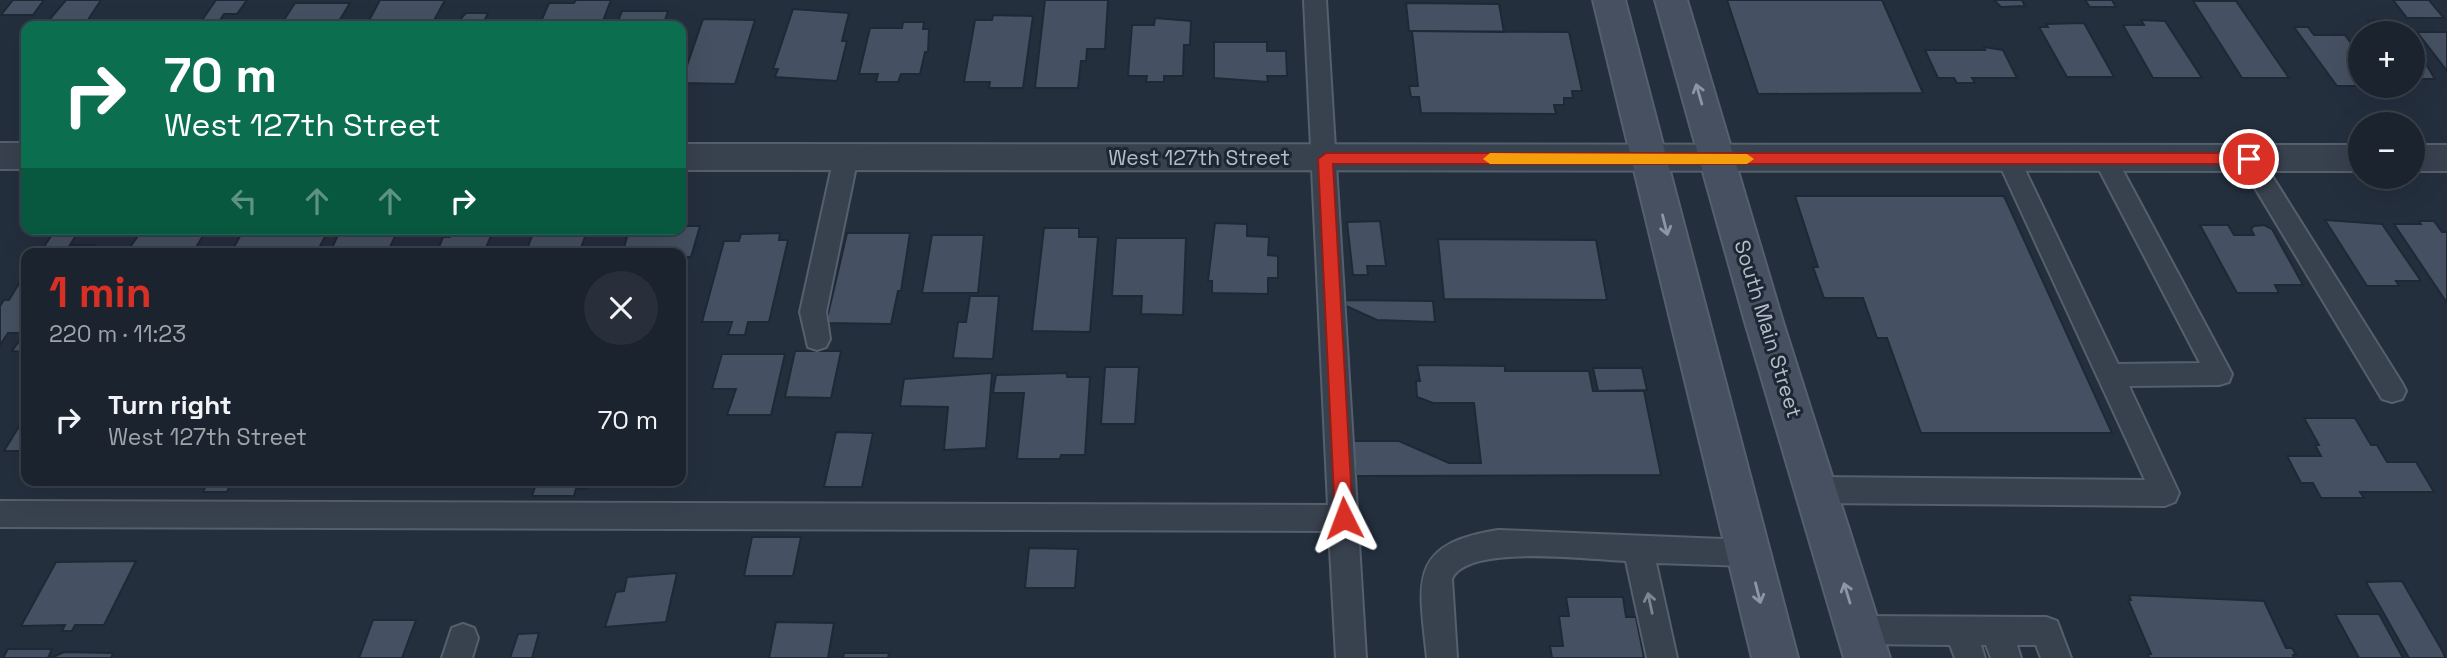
<!DOCTYPE html>
<meta charset="utf-8">
<style>
body{margin:0;font-family:"Space Grotesk",sans-serif;background:#282f3a;color:#f1f3f6;height:100vh;display:flex;flex-direction:column;font-size:26px;white-space:nowrap}
*{box-sizing:border-box;margin:0}
p{font-size:23px;color:#a0a4aa}
.icon{flex:none;width:38px;height:38px;fill:none;stroke:currentColor;stroke-width:2;stroke-linecap:round;stroke-linejoin:round}
.map{position:relative;flex:1;overflow:hidden}
.details{position:absolute;left:21px;top:248px;width:665px;height:238px;display:flex;flex-direction:column;background:#1b232e;border-radius:14px;box-shadow:0 7px 28px #0002,0 0 0 2px #39404a}
.details>*{flex:none}
.hud{position:absolute;left:21px;top:21px;width:665px;height:214px;border-radius:14px;box-shadow:0 7px 28px #0002,0 0 0 2px #39404a;background:#0b6e4f;color:#fff;overflow:hidden}
.controls{position:absolute;left:2348px;top:21px;display:grid;gap:14px}
.controls a{display:grid;place-items:center;width:77px;height:77px;border-radius:50%;background:#1b232e;box-shadow:0 7px 28px #0002,0 0 0 2px #39404a;font-size:35px}
.pin{position:absolute;display:grid;place-items:center;width:60px;height:60px;color:#fff;margin:-30px;border:4px solid #fff;border-radius:50%;box-shadow:0 2px 7px #0007}
.me{position:absolute;width:77px;margin:-38px;rotate:357deg;stroke-linejoin:round;filter:drop-shadow(0 0 5px #0008)}
.turn{display:flex;align-items:center;gap:24px;height:147px;padding:0 28px;font-size:32px}
.turn .icon{width:91px;height:91px;stroke-width:2.5}
.turn b{display:block;font-size:49px;line-height:60px}
.lanes{display:flex;align-items:center;height:66px;padding:0 28px;background:#0003;justify-content:center;gap:35px;direction:ltr}
.lanes .off{opacity:.35}
.round{display:grid;place-items:center;flex:none;width:74px;height:74px;border-radius:37px;background:#282f3a}
.headline{display:flex;align-items:center;justify-content:space-between;height:119px;padding:0 28px}
h1{font-size:42px;font-weight:700;line-height:52px;color:#d93025}
ul{padding:0;list-style:none}
li{display:flex;align-items:center;gap:21px;height:105px;padding:0 28px}
li div{flex:1}
li b{display:block;font-size:26px}
li em{font-style:normal}
.map>svg:first-child{display:block}
</style>
<div class="map">
<svg width="2447" height="658" viewBox="0 0 2447 658">
<rect width="100%" height="100%" fill="#242f3e"/>
<!-- building -->
<path fill="#455162" stroke="#1f2835" stroke-width="2" d="M13,0H44L33,15H1Z
M66,0H101L84,26H44Z
M216,0H247L237,14H224L216,26H198Z
M380,0H445L431,26H366Z
M576,0H611L601,26H539L549,3H574Z
M1045,0H1108L1105,49H1087L1086,61H1081L1078,88H1035Z
M1727,0H1882L1923,93L1758,94Z
M1994,0H2022L2025,6L2001,7Z
M2085,0H2112L2116,7H2090Z
M2393,0H2429L2444,18H2407Z
M2193,1H2236L2289,78H2242Z
M295,3H350L336,26H280Z
M1406,3L1499,4L1504,32L1409,31Z
M793,9L849,13L842,41H847L837,81L775,77L778,69H773Z
M622,11H668L663,26H616Z
M466,13H488L482,26H454Z
M993,15L1033,16L1023,88H989L990,82H964L975,20H992Z
M1155,18L1191,21L1190,45H1184L1183,76H1164V82H1146L1147,76H1128L1132,25H1154Z
M703,19L755,20L735,84L681,83Z
M2141,20L2165,21L2202,78H2153L2123,25H2144Z
M2389,20L2400,33L2360,31H2376L2368,21Z
M109,21L163,22L160,26H106Z
M903,22H924L923,29H929L928,52H925L920,74H901L898,82H876L878,74H859L870,28H902Z
M2084,23L2114,77H2067L2039,27H2048L2046,24Z
M2294,27H2308L2314,35H2345L2361,57V86H2379H2337Z
M1412,31L1569,32L1582,91H1572L1573,98H1564V105H1554L1556,114L1421,113L1419,97H1411L1409,86H1418Z
M2417,32H2447V71Z
M1214,42H1267V51H1286L1287,76H1267L1268,82L1214,78Z
M1984,47L2003,50L2017,78H1972L1975,83H1957L1954,78H1938L1925,50H1985Z
M2413,50L2421,56L2435,79H2413Z
M1795,196H2004L2112,433H1921L1887,338H1877L1863,298H1824L1813,267H1818Z
M2325,220L2382,224L2421,281H2396L2399,286H2367Z
M1380,221L1386,266H1367L1368,275H1353L1347,222Z
M2419,221H2434L2442,232H2447V303L2394,224H2421Z
M1215,223L1247,224V236L1269,237L1268,255L1278,256V278H1268V294L1212,293V281H1208Z
M2200,225H2228L2234,235H2254L2251,229L2254,226L2264,225L2272,229L2303,285H2275L2279,293H2237Z
M681,226H700L691,257H682L681,261V254H622L628,234H644L645,229H681Z
M1044,228H1079V237H1098L1090,332L1032,331Z
M56,229H80L70,245H94L91,249H119L116,254H39Z
M143,229H207L192,254H125Z
M259,229H329L316,254H230L243,231Z
M453,229H494L485,250H492L491,254H436L443,237H450Z
M340,231H383L397,232L387,254H329Z
M534,231H587L579,254H525Z
M780,233L779,240H788L769,322H748L745,335H728L732,322H702L724,241H739L741,234Z
M847,233H910L901,291H898L891,324L826,323Z
M932,235H984L978,293H922Z
M1116,238H1186L1183,315L1141,314L1142,296H1112Z
M1438,239L1596,240L1607,300L1444,299Z
M26,272V352L12,351L25,333H8L0,345V306L4,300H9Z
M970,296H999L993,359L953,358L958,322H966Z
M1345,300L1433,301L1435,322L1377,320L1346,306Z
M795,351H841L831,398L785,397Z
M722,354H785L771,415H727L736,389H712Z
M1417,365L1505,366V371H1589L1593,391H1644L1661,475L1356,476L1353,441H1399L1449,463H1481L1474,403H1433L1417,397L1416,381H1420Z
M1105,367H1139L1135,424H1101Z
M1593,368H1642L1647,390L1598,391Z
M992,373L986,448L944,450L948,407L900,406L904,379Z
M1067,373V377H1090L1085,455H1061L1060,459H1017L1024,393H993L996,375Z
M26,415V451H4Z
M2304,418H2355L2371,445H2377L2387,462H2416L2434,492H2360L2364,498H2321L2313,483H2301L2287,456H2321L2315,445H2319Z
M836,432L873,433L862,487H824Z
M208,481H232L227,492H203Z
M537,481H590L587,489H576L574,496H532Z
M752,537H801L793,576H744Z
M1029,548L1078,549L1075,588H1025Z
M136,561L104,625H75L72,631H62L65,625L21,626L56,562Z
M677,573L666,622L605,627L616,592L624,591L627,577Z
M2402,581L2443,652L2445,658H2409L2366,582Z
M2129,595L2264,601L2286,648H2292L2296,655H2293L2294,658H2149L2148,654H2151L2128,600H2131Z
M1566,597H1623L1626,617H1636L1644,658H1552L1550,646H1563L1559,616H1569Z
M2335,614H2379L2403,658H2359Z
M373,620H416L402,658H359Z
M776,622L834,623L828,658H769Z
M539,633L532,658H510L518,634Z
M8,649H52L48,658H3Z
M64,652L113,653L111,658H51Z
M844,653H889L888,658H843Z"/>
<g fill="none" stroke-linecap="round" stroke-linejoin="round">
<!-- lane casing -->
<g stroke="#565f6c" stroke-width="4">
<path id="lane" d="M1304,0H1326L1366,658H1336L1329,531L0,527V501L1328,505Z
M846,148L854,151L858,157L826,312L830,339L826,347L817,350L808,347L800,312L834,157L838,151Z
M2105,149L2113,152L2232,374L2229,382L2219,385L2129,386L2179,493L2175,502L2165,506L1816,503L1806,499L1802,490L1806,481L1816,477L2145,480L1997,159L2001,153L2009,150L2017,153L2118,364L2200,363L2093,158L2097,152Z
M2249,149L2257,152L2402,383L2406,391L2402,399L2392,402L2382,399L2237,158L2241,152Z
M1498,530L1748,540L1758,544L1763,553L1758,562L1748,566L1656,563L1677,658H1647L1626,561C1590,560 1467,543 1452,579L1457,658H1427C1419,582 1407,544 1498,530Z
M1859,616L2046,617L2057,621L2071,658H2041L2036,645H2017L2021,658H1991L1986,645H1981L1985,658H1955L1950,645L1859,644L1848,640L1844,630L1848,620Z
M463,624L474,628L478,638L472,658H442L452,628Z"/>
</g>
<!-- street casing -->
<g stroke="#565f6c" stroke-width="4">
<path id="street" d="M0,143H26V169H0Z
M681,144L2361,145V171L681,170Z
M2413,145H2447V171H2413Z"/>
</g>
<!-- secondary casing -->
<g stroke="#565f6c" stroke-width="4">
<path id="secondary" d="M1593,0H1625L1798,658H1752Z
M1655,0H1687L1783,322L1890,658H1844L1745,322Z"/>
</g>
<!-- lane -->
<use href="#lane" fill="#38414e" fill-rule="evenodd"/>
<!-- street -->
<use href="#street" fill="#38414e" fill-rule="evenodd"/>
<!-- secondary -->
<use href="#secondary" fill="#465061" fill-rule="evenodd"/>
</g>
<!-- one-way arrows -->
<defs><path id="oneway-shaft" d="M-6 0H5M1.5-3L5.5 0L1.5 3" fill="none" stroke-width="1.6" stroke-linecap="round" stroke-linejoin="round" transform="scale(1.75)"/></defs>
<g stroke="#8e96a5">
<use href="#oneway-shaft" transform="translate(1699 94) rotate(-106)"/>
<use href="#oneway-shaft" transform="translate(1665 225) rotate(76)"/>
<use href="#oneway-shaft" transform="translate(1758 593) rotate(76)"/>
<use href="#oneway-shaft" transform="translate(1847 593) rotate(-107)"/>
</g>
<use stroke="#7c8592" href="#oneway-shaft" transform="translate(1650 603) rotate(-102)"/>
<!-- route -->
<path fill="#d93025" stroke="#8d1f18" stroke-width="2" d="M1326,153H2249L2256,159L2249,164H1333L1353,518L1344,526L1335,518L1318,159Z"/>
<!-- slow -->
<path fill="#f59e0b" d="M1490,153L1747,154L1754,159L1747,164H1490L1483,159Z"/>
<g text-anchor="middle" stroke-width="6" stroke-linejoin="round" paint-order="stroke">
<!-- street labels -->
<g font-size="21" fill="#b4bcc9" stroke="#1d2633">
<text x="1199" y="165">West 127th Street</text>
<text transform="translate(1768 329) rotate(73)" y="7">South Main Street</text>
</g>
</g>
</svg>
<div class="controls">
<a>+</a>
<a>−</a>
</div>
<div class="pin" style="left:2249px;top:159px;background:#d93025"><svg class="icon" aria-label="arrive" viewBox="0 0 24 24"><path d="M6 21V4h12l-3 4 3 4H6"/></svg></div>
<svg class="me" style="left:1344px;top:518px" viewBox="-20 -20 40 40"><path d="M0-17L14 15 0 8-14 15z" fill="#d93025" stroke="#fff" stroke-width="4"/></svg>
<div class="hud">
<div class="turn"><svg class="icon" aria-label="right" viewBox="0 0 24 24"><path d="M7 20v-9h11M14 6l5 5-5 5"/></svg><div><b>70 m</b>West 127th Street</div></div>
<div class="lanes"><svg class="icon off" aria-label="left" viewBox="0 0 24 24"><path d="M17 20v-9H6M10 6l-5 5 5 5"/></svg><svg class="icon off" aria-label="ahead" viewBox="0 0 24 24"><path d="M12 20V5M6 11l6-6 6 6"/></svg><svg class="icon off" aria-label="ahead" viewBox="0 0 24 24"><path d="M12 20V5M6 11l6-6 6 6"/></svg><svg class="icon" aria-label="right" viewBox="0 0 24 24"><path d="M7 20v-9h11M14 6l5 5-5 5"/></svg></div>
</div>
<section class="details">
<div class="headline"><div><h1>1 min</h1><p>220 m · 11:23</p></div><a class="round"><svg class="icon" aria-label="close" viewBox="0 0 24 24"><path d="M6 6l12 12M18 6L6 18"/></svg></a></div>
<ul>
<li><svg class="icon" aria-label="right" viewBox="0 0 24 24"><path d="M7 20v-9h11M14 6l5 5-5 5"/></svg><div><b>Turn right</b><p>West 127th Street</p></div><em>70 m</em></li>
</ul>
</section>
</div>
